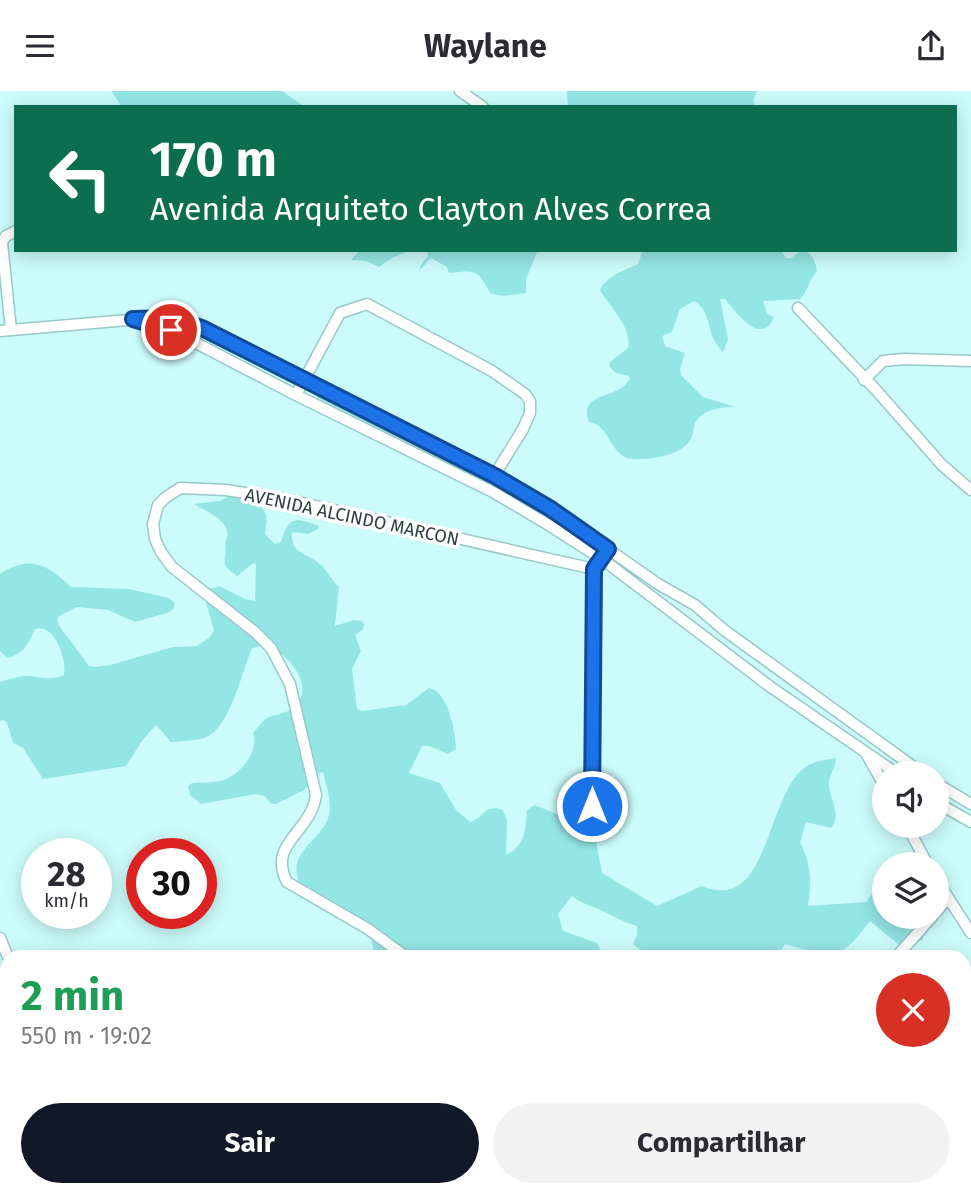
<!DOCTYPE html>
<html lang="pt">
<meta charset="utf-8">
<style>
body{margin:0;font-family:"Fira Sans",sans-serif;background:#f2f2f3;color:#2b2b33;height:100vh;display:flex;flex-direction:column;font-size:26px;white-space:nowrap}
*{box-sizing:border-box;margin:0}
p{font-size:23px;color:#7c7c81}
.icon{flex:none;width:38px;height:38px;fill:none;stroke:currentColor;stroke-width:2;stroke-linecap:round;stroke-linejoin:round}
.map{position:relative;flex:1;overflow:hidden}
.panel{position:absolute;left:0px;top:859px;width:971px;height:247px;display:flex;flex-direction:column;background:#fff;border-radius:21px 21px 0 0;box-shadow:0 4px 18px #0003}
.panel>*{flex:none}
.guide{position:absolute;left:14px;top:14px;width:943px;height:147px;border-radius:0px;box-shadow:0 4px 18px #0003;background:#0b6e4f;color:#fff;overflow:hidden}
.tools{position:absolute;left:872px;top:670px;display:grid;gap:14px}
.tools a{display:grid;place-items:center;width:77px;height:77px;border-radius:50%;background:#fff;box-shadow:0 4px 18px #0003;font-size:35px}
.speed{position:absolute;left:21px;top:747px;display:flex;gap:14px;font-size:35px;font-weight:700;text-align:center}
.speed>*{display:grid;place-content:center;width:91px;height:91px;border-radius:50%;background:#fff;box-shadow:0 4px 18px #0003;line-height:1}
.speed small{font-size:18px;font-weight:400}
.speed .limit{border:10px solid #d22;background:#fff;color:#111}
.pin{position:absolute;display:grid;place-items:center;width:60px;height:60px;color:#fff;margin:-30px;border:4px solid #fff;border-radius:50%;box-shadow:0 2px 7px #0007}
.me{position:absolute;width:77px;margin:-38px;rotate:0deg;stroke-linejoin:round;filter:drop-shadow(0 0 5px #0008)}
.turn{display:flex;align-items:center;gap:24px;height:147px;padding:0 21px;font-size:32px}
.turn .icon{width:91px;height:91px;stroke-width:2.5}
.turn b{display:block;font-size:49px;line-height:60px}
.round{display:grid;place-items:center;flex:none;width:74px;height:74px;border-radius:37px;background:#f2f2f3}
.head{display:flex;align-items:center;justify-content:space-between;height:119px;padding:0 21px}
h1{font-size:42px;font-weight:700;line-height:52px;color:#1e9e55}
.button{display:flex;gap:14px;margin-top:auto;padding:14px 21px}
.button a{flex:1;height:80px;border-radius:42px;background:#111827;color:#fff;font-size:28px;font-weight:700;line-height:80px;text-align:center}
.button a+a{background:#f2f2f3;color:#2b2b33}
header{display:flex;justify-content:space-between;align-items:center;height:91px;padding:0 21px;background:#fff;font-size:32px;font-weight:700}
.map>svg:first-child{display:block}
</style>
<header><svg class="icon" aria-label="menu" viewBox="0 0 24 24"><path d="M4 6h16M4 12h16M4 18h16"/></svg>Waylane<svg class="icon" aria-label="share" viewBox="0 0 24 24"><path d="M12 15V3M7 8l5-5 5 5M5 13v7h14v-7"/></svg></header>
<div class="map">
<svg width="971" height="1105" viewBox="0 0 971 1105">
<rect width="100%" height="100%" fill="#cbfcfb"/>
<!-- green -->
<path fill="#94e6e5" d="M111,0H282L305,16H122Z
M567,0H757L753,9L755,16H568Z
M360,159H411L392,167L379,176L366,170L351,169Z
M427,159H538L526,188V202L503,205L490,202C478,178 475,179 449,182L447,176L431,167L420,179V175L428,165Z
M643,159H781L786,167H791L802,159C813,163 815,169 817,180C808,189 809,200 800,208L763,210L767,222L774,227C760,256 736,221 725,208H720L728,248L723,262C720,257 715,252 713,247C707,232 709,219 694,210L680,218L672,241L662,245L665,255L685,262L680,278L681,284L703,306L736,316C720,316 700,318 694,335C693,341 693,346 689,351C678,365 650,369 633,368C610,367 610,333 589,331C578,306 609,306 623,296C625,295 629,289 630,288L629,285L616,282L609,275L611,270L628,257C632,235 610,217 600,199C606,185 625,179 638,173Z
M318,299L469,377L466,382L317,307Z
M237,402L257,407L267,426L265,443L275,453L281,451C288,425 295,426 319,435L318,438L308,443L292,441C290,464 307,461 320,473C327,479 331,489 339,496L335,535L354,529L361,530L364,533L363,538L355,544L361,560L352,578L357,618L362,620L406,614L429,597C449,601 455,641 456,658L448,663L429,655H422L409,682L440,692L456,719L470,731C483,728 484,712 503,719L507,729L506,764C525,755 526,737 527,719L535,714L556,723H580L593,731L602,782L657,815L702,795C769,823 765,708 804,677C813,670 825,669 836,667C836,677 828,685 829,694C830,711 842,722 831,737L806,731L800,751C811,774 812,789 808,815L866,811L884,787V826L936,827L922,849L904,858L870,830C836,874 835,867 785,853L777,866H689L669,860L651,865L644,862L633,853L637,844V835C619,830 609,822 593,816C584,812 579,811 572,805L558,823L563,840L597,852L604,866H375L371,846L301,795C283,761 323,750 329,724C332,710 326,694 323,681L317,683L304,699L276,713H272L264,705L256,703L201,713L190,704L188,695L192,692C202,691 212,692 221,690C239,685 260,661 253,642C257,638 260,633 264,629C272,623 287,623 295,616C316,593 287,564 268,553L252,557C242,580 230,639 204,647C194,650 181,650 171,651L156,634L142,650L126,675L43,688L23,657L13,652L7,632L3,629L0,630V591C7,589 16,586 23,585C38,584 49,591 64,584C67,569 55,532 35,538C28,553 24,563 7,567L0,560V483C30,463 48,474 71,496L129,498L169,507L174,511V517L170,521L135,531L108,519L77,516L59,525L57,529L60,536L89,575L95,576L110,574L173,556L197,555L210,546L214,539L204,505L205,500L219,495L245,508L255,510L256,473L253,472L237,485C217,471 228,471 225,452C236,432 209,422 194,413L219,410Z
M116,1099H264L270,1105H138L135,1102L130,1105H116Z
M323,1099H460L463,1105H321Z
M483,1099H576L574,1105H474Z
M768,1099H833L836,1105H775Z"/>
<!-- water -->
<path fill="#3ea5a4" d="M732,1099H777L789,1105H735Z"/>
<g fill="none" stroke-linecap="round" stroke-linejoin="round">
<!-- street casing -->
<g stroke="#98c8c7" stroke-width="13">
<path id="street" d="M460,0L483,16
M798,217L876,299L942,374L971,399
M140,230L171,239L296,304L493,401L547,433L602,468L772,597L896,682
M11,239L2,151L6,145L16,140
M0,240L151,227L188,231L202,237L402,337L551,418L658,493L695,514L724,539L922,682
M864,289L883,270L903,268L971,270
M296,304L340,222L367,213L492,280L525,303L530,310V322L523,338L494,385
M867,664L884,694
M936,692L971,713
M936,711L971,731
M592,715L594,478L596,475
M907,735L928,774
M936,788L971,842
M936,821L947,808
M0,847L8,866
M406,866L368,838L287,791C267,752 311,742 316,704L290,593L271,557L255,541L172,476L161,461L155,448L153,433L158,414L165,407L180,397L226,399L289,409L594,478
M896,866L932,826
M964,1029L971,1002
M54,1099V1105
M673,1099L676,1105
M945,1105L947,1099"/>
</g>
<!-- street -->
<use href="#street" stroke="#fff" stroke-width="10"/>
</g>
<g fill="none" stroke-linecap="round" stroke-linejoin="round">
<!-- route casing -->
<g stroke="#114b97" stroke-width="18">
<path id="route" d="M171,239L133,228L171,227L202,237L495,385L551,418L608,458L594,478L592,715"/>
</g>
<!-- route -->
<use href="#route" stroke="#1a73e8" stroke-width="12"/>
</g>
<g text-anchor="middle" stroke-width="7" stroke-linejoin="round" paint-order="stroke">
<!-- street labels -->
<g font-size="18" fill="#2e4141" stroke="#fff">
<text transform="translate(352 426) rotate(12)" y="6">AVENIDA ALCINDO MARCON</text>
</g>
</g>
</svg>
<div class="tools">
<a><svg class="icon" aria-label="sound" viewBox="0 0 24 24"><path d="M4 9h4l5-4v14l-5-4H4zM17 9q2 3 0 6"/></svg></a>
<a><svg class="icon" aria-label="layers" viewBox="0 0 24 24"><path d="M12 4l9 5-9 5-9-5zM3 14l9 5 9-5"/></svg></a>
</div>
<div class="speed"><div>28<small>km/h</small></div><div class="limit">30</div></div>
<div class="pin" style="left:171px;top:239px;background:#d93025"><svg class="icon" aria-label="arrive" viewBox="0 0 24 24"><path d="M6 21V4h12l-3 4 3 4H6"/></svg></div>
<svg class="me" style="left:592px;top:715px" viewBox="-20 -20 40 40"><circle r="17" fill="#1a73e8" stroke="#fff" stroke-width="3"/><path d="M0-11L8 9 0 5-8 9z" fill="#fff"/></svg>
<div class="guide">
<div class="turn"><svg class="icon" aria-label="left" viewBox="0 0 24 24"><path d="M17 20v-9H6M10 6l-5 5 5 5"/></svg><div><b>170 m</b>Avenida Arquiteto Clayton Alves Correa</div></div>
</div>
<section class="panel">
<div class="head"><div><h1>2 min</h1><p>550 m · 19:02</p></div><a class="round" style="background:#d93025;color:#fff"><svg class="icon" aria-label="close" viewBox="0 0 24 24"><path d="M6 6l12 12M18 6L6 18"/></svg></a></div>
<div class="button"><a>Sair</a><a>Compartilhar</a></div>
</section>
</div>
